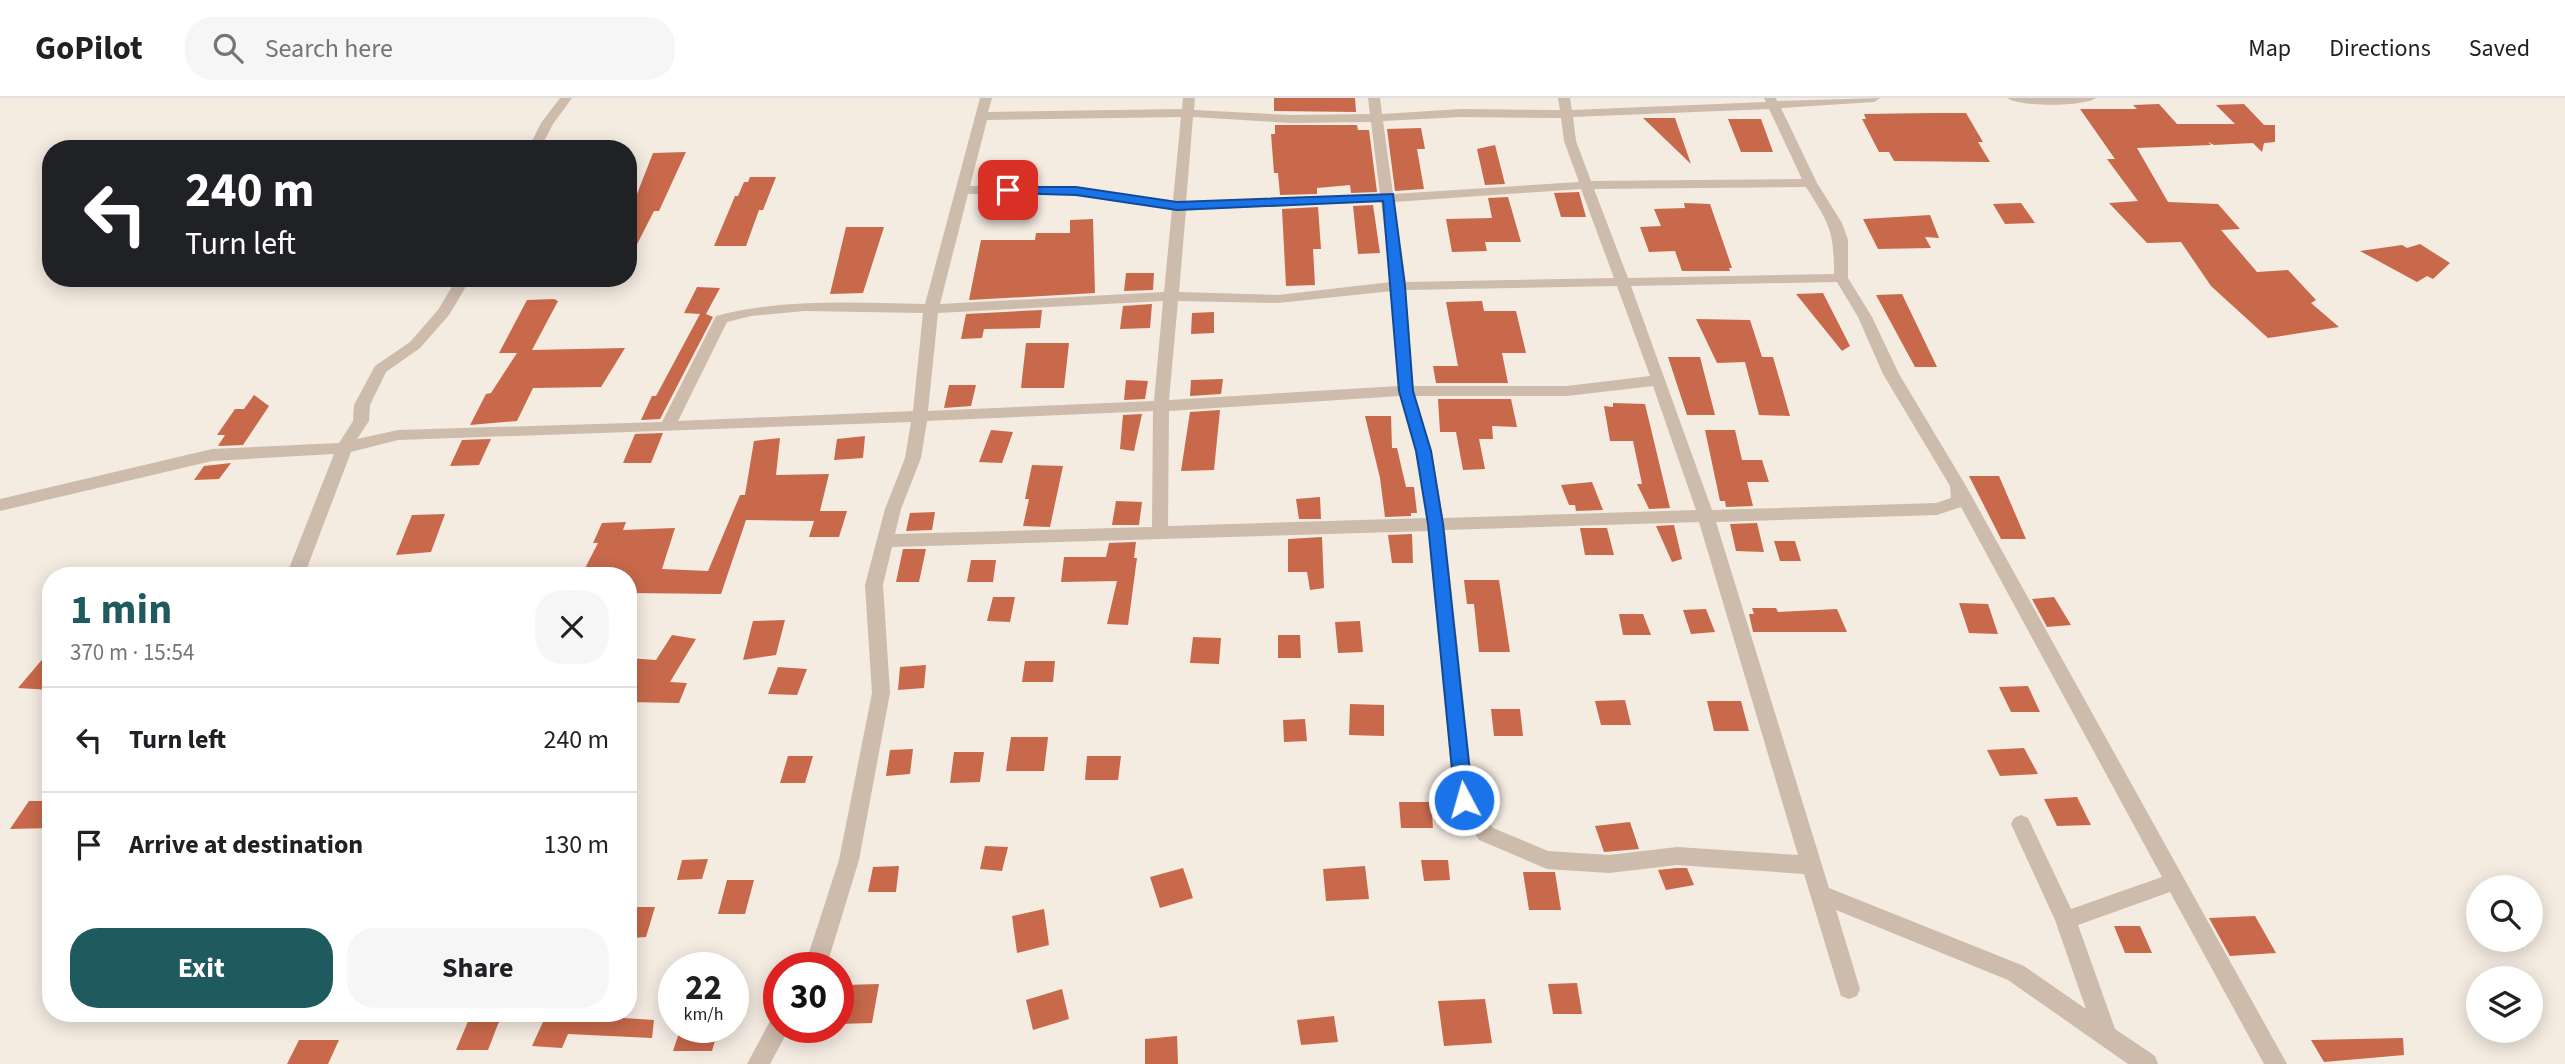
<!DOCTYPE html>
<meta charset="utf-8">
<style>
body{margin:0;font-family:"Source Sans 3",sans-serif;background:#f6f6f6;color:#202124;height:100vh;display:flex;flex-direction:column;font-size:26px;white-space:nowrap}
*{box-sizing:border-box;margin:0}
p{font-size:23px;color:#757577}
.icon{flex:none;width:38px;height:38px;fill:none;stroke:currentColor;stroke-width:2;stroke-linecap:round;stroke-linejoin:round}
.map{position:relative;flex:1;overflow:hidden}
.details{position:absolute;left:42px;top:469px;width:595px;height:455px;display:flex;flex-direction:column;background:#fff;border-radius:28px;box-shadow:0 4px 18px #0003}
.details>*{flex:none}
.banner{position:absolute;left:42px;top:42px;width:595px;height:147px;border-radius:28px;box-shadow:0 4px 18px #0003;background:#202124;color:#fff;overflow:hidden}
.fabs{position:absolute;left:2466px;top:777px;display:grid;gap:14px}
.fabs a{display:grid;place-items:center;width:77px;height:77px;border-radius:50%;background:#fff;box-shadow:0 4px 18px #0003;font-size:35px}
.speed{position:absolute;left:658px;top:854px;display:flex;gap:14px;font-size:35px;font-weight:700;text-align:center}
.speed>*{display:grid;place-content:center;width:91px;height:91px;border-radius:50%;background:#fff;box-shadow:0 4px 18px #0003;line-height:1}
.speed small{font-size:18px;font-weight:400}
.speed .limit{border:10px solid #d22;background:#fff;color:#111}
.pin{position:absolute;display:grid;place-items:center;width:60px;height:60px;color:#fff;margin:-30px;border-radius:14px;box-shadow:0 4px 10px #0006}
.me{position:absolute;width:77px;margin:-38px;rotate:354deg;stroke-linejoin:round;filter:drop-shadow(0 0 5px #0008)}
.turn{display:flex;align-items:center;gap:24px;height:147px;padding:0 28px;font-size:32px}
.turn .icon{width:91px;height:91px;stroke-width:2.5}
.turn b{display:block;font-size:49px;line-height:60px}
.round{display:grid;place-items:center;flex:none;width:74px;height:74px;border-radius:28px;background:#f6f6f6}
.overview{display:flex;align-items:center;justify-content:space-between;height:119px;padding:0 28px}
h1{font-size:42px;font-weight:700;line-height:52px;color:#1f5a5e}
.cta{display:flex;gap:14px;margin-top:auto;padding:14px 28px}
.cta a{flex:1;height:80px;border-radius:28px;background:#1f5a5e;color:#fff;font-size:28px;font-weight:700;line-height:80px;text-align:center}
.cta a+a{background:#f6f6f6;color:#202124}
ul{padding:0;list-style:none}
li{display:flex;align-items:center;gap:21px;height:105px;padding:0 28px;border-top:2px solid #e0e0e0}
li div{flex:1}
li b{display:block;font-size:26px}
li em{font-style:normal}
header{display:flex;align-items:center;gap:42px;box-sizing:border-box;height:98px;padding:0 35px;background:#fff;border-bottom:2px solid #e0e0e0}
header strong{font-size:33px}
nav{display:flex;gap:38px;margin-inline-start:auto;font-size:24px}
.search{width:490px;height:63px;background:#f6f6f6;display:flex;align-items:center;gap:18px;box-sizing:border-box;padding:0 24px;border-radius:28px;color:#757577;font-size:26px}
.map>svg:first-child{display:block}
</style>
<header>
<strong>GoPilot</strong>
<div class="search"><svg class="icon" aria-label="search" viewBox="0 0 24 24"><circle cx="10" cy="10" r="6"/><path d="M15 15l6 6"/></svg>Search here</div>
<nav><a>Map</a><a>Directions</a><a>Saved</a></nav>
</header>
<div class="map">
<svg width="2565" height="966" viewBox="0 0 2565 966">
<rect width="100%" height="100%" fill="#f4ebe1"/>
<!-- building -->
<path fill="#c8694b" d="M1274,0H1355L1356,14L1274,13Z
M2159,6L2177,26H2235L2216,7L2244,6L2264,27H2275V44L2264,45L2262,54L2253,45L2214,47L2208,44L2211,47L2137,50L2168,104L2218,106L2240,131L2221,132L2257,174L2288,172L2316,202L2311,205L2339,229L2268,240L2211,188L2181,144L2147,145L2109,105L2138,103L2107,61H2115L2080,11H2137L2133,7Z
M1932,15H1966L1983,44H1978L1990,64L1894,63L1889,54H1879L1862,21H1866L1864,16Z
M1643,20H1675L1691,66Z
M1728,21H1761L1773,54H1741Z
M1275,27H1357L1358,32H1369L1377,94L1351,95L1350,87L1317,90V96L1280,97L1278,75H1274L1271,36H1275Z
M1421,30L1425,51H1417L1424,91L1395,93L1387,31Z
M1495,47L1505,86L1485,87L1477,51Z
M686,54L659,113H654L628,164V119L653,55Z
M750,79H776L763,112H759L746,148H714L735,98H738L744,84H748Z
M1579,94L1586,119H1561L1554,95Z
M1508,99L1521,144H1485L1487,153L1452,154L1446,121L1492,120L1488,100Z
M1684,105L1710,106L1732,170H1729L1730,173H1682L1675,153L1649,154L1640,129L1661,128L1654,111L1685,110Z
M2021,105L2035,125L2005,126L1993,106Z
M1373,107L1380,155L1358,156L1353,108Z
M1318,109L1321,151H1313L1315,187L1286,188L1282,111Z
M1930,117L1939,140L1925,139L1931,150L1878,151L1863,121Z
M1093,121L1095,195L969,202L981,142H1035L1036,135H1070V122Z
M846,129H884L863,195L830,196Z
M2420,146L2450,165L2433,181L2427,178L2417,184L2360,153L2402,147L2407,150Z
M1126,175H1154L1153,192L1124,193Z
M697,189L720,190L706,216L713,219L660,321L641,322L652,298H656L700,216L684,215Z
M1823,195L1850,248L1842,253L1796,196Z
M1902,196L1937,269H1915L1876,197Z
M554,201L558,203L532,252L625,250L601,289L533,290L517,323L470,327L486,296L491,295L517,255H499L527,202Z
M1482,203L1484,213H1516L1526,255H1502L1508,285H1436L1433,268H1458L1446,204Z
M1152,206L1150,230L1120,231L1123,208Z
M1042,212L1040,230L984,231L982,240L961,241L966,216Z
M1214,214V235L1191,236L1192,215Z
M1696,221L1750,222L1762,259H1773L1790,318L1759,317L1745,264L1717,265Z
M1026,245H1069L1064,290H1021Z
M1668,259H1700L1715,317H1687Z
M1223,281L1221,296L1190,298L1191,282Z
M1126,282L1148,283L1145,301L1124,302Z
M949,287H976L971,308L944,310Z
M254,297L269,308L243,347L218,348L225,337H217L235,311H244Z
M1438,301H1511L1517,329L1492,328L1493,341H1479L1485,371L1463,372L1456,334H1440Z
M1613,305L1645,306L1670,410L1649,411L1637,386H1642L1633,343H1610L1604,308L1613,309Z
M1220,312L1214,372L1181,373L1190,314Z
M1142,316L1134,353L1120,351L1123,317Z
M1365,318H1391L1392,350H1397L1406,389H1414L1417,415H1411V418L1385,419L1380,380Z
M991,332L1013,334L1002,365L979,364Z
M1705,332H1735L1742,362H1762L1769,384H1747L1753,408L1726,409L1725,403H1720Z
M663,335L651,365H623L635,336Z
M865,338L863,360L834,362L837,341Z
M780,340L776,377L829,376L820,413H847L839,439H809L814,423L746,422L721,496L628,495V478H581L598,445H593L602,425L626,424L623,432L675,430L662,471L708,473L740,397H745L754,343Z
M491,341L479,367L450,368L462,342Z
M231,365L219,381L194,382L204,368Z
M1032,367L1063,368L1050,429L1023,428L1029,401H1025Z
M1969,378H1999L2026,441H2001Z
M1592,384L1603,412L1576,413L1575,407H1569L1561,387Z
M1320,399L1321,421H1299L1296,401Z
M1116,403L1142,404L1139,427H1112Z
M935,414L932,432L906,433L910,415Z
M445,416L431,454L396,457L412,417Z
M1757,425L1764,454L1736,453L1730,426Z
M1674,427L1682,461L1672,464L1656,428Z
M1580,430H1607L1614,457H1585Z
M1412,436L1413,465H1392L1388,437Z
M1322,439L1324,490L1310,492L1307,474H1288V441Z
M1774,443H1795L1801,463H1780Z
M1136,444L1134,460H1137L1128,527L1107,526L1117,483L1061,484L1064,459H1106L1109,445Z
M903,451H926L919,484H896Z
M971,462H996L993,484H967Z
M1464,482H1499L1510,554H1479L1474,506H1467Z
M993,499H1015L1010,524L987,523Z
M2054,499L2071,527L2047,529L2032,501Z
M1959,505L1988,506L1998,536L1969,535Z
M1752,510H1776L1778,514L1837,511L1847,534H1753L1749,516H1754Z
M1706,511L1715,534L1691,536L1683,512Z
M1619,516H1643L1651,537H1623Z
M785,522L776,557L743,562L753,523Z
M1360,523L1363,554L1338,555L1335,524Z
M672,537L696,541L670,584L687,585L679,605L628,604V560L656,562Z
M1278,537H1300L1301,560H1278Z
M1193,539L1221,540L1219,566L1190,565Z
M51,551V592L18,590Z
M1025,563H1055L1053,584H1022Z
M926,567L924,590L898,592L900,569Z
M778,569L807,571L797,597L768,596Z
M2028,588L2040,614H2011L1999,589Z
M1625,602L1631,627H1601L1595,603Z
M1707,603H1741L1749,633H1714Z
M1350,606L1384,607V638L1349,637Z
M1491,611H1520L1523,638H1494Z
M1305,621L1307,643L1284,644L1283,622Z
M1011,639H1048L1044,673H1006Z
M2024,650L2038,676L2000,678L1987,652Z
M913,651L910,676L886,678L890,652Z
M954,654H984L980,684L950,685Z
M788,658H813L805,685H780Z
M1087,658H1121L1118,682H1085Z
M2077,699L2091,727L2057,728L2044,701Z
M29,703H51V730L10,731Z
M1399,704H1431L1433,730H1401Z
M1630,724L1639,751L1604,754L1595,728Z
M985,748L1008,749L1002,773L980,771Z
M708,761L702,781L677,782L682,762Z
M1421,762H1448L1450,782L1424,783Z
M899,768L896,794H868L873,769Z
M1365,768L1369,801L1326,803L1323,771Z
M1183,770L1193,800L1160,810L1150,779Z
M1677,770H1687L1694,787L1666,792L1658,772Z
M1523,774H1555L1561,812H1529Z
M727,782H754L745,816H718Z
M628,809H655L646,839L628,840Z
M1044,811L1049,847L1017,855L1012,818Z
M2255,818L2276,855L2230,858L2209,820Z
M2114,828H2140L2152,855H2125Z
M1577,885L1582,916H1553L1548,886Z
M879,886L872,925L838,926L844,887Z
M1062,891L1069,921L1033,932L1026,902Z
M1485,901L1492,945L1444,948L1438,903Z
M547,915L654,922L652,940L568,936L562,950L532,948Z
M1334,918L1338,944L1301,947L1297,922Z
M469,921H500L488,952H456Z
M681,929H719L712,953H673Z
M1177,938L1178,966H1145V941Z
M2403,940L2404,957L2324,964L2311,942Z
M299,942H339L328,966H287Z"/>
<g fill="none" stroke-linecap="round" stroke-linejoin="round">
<!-- street -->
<path fill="#cdbbac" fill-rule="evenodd" d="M560,0H572L553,26L540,51H528L541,25Z
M980,0H992L988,14L1182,11L1183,0H1195L1194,12L1292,17L1370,16L1368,0H1380L1382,16L1461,11L1560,12L1558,0H1570L1572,12L1766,4L1764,0H1776L1777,3L1880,0L1874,4L1781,10L1817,85L1842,125L1848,142V180L1872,219L1899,276L1966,388L2287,966H2264L2170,794L2078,827L2115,931L2155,958L2158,966H2128L2008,882L1836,812L1860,891L1857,898L1849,901L1841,898L1804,776L1677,767L1609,775L1547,771L1479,742L1454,702L1428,433L892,449L883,487L890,595L859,762L826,870H804L839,762L872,595L865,487L885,411L905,360L911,324L398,342L351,354L304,478H286L334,356L212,363L0,413V401L212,351L339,345L353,323L354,307L375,268L410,244L438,212L457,180H471L449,217L420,250L386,274L370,307L369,323L357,341L398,332L662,324L716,218C784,200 855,205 925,206ZM1769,11L1802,81L1591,83L1576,43L1573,19ZM1181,19L1173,103L1076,89L970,88L987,22ZM1193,19L1292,25L1371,24L1380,96L1186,104ZM1461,19L1561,20L1564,43L1579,84L1393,96L1383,23ZM1806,89C1829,126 1834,131 1834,176L1628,180L1594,91ZM1581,91L1614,180L1406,184L1394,104ZM968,96L1076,97L1172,111L1164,194L940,206ZM1381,104L1391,184L1278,197L1179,194L1186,112ZM1837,184L1858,219L1883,276L1950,388L1951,400L1936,405L1712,412L1631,188ZM1617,188L1650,278L1567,288H1413L1406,192ZM1392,193L1398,288L1169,302L1178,203L1278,205ZM1163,203L1154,303L928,313L938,215ZM804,213L923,215L913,313L678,323L727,224L751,218ZM1653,288L1696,412L1443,420L1432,353L1415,298H1567ZM1400,298L1416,353L1427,420L1168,428L1169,313ZM1153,313L1152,429L895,436L901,411L921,360L927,323ZM1961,409L2162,779L2071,811L2028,720L2021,717L2014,720L2011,726L2055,822L2086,911L2024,868L1829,790L1716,424L1937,417ZM1699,424L1798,757L1677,749L1609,757L1548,753L1493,730L1474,700L1445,432Z
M2007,0H2096C2084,9 2019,9 2007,0Z
M779,918V929H790L770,966H747L771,921Z"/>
</g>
<!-- route -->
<path fill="#1a73e8" stroke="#114b97" stroke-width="2" d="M1008,89H1076L1177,104L1393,96L1405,188L1413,293L1431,353L1443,426L1473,702L1471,707L1464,709L1458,707L1455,702L1428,426L1416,353L1399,293L1383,103L1177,112L1076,97L1004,95L1002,92Z"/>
</svg>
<div class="fabs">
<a><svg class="icon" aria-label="search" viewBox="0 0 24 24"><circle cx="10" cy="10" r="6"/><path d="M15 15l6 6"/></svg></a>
<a><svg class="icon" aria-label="layers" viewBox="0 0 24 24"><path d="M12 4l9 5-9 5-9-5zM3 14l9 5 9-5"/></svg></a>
</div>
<div class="speed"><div>22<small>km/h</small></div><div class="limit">30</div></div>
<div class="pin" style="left:1008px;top:92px;background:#d93025"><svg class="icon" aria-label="arrive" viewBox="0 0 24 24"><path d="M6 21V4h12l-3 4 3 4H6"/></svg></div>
<svg class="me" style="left:1464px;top:702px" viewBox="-20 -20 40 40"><circle r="17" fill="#1a73e8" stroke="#fff" stroke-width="3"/><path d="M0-11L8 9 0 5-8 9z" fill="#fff"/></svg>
<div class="banner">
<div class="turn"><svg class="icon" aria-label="left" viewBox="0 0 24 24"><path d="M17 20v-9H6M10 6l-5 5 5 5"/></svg><div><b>240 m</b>Turn left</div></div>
</div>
<section class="details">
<div class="overview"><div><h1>1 min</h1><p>370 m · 15:54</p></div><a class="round"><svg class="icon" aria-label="close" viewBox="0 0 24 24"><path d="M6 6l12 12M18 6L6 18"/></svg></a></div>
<ul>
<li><svg class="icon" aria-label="left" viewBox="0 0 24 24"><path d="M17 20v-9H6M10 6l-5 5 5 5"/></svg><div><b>Turn left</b></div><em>240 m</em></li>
<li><svg class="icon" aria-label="arrive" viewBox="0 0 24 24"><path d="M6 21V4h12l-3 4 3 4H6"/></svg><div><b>Arrive at destination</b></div><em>130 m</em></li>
</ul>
<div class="cta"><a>Exit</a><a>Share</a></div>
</section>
</div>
